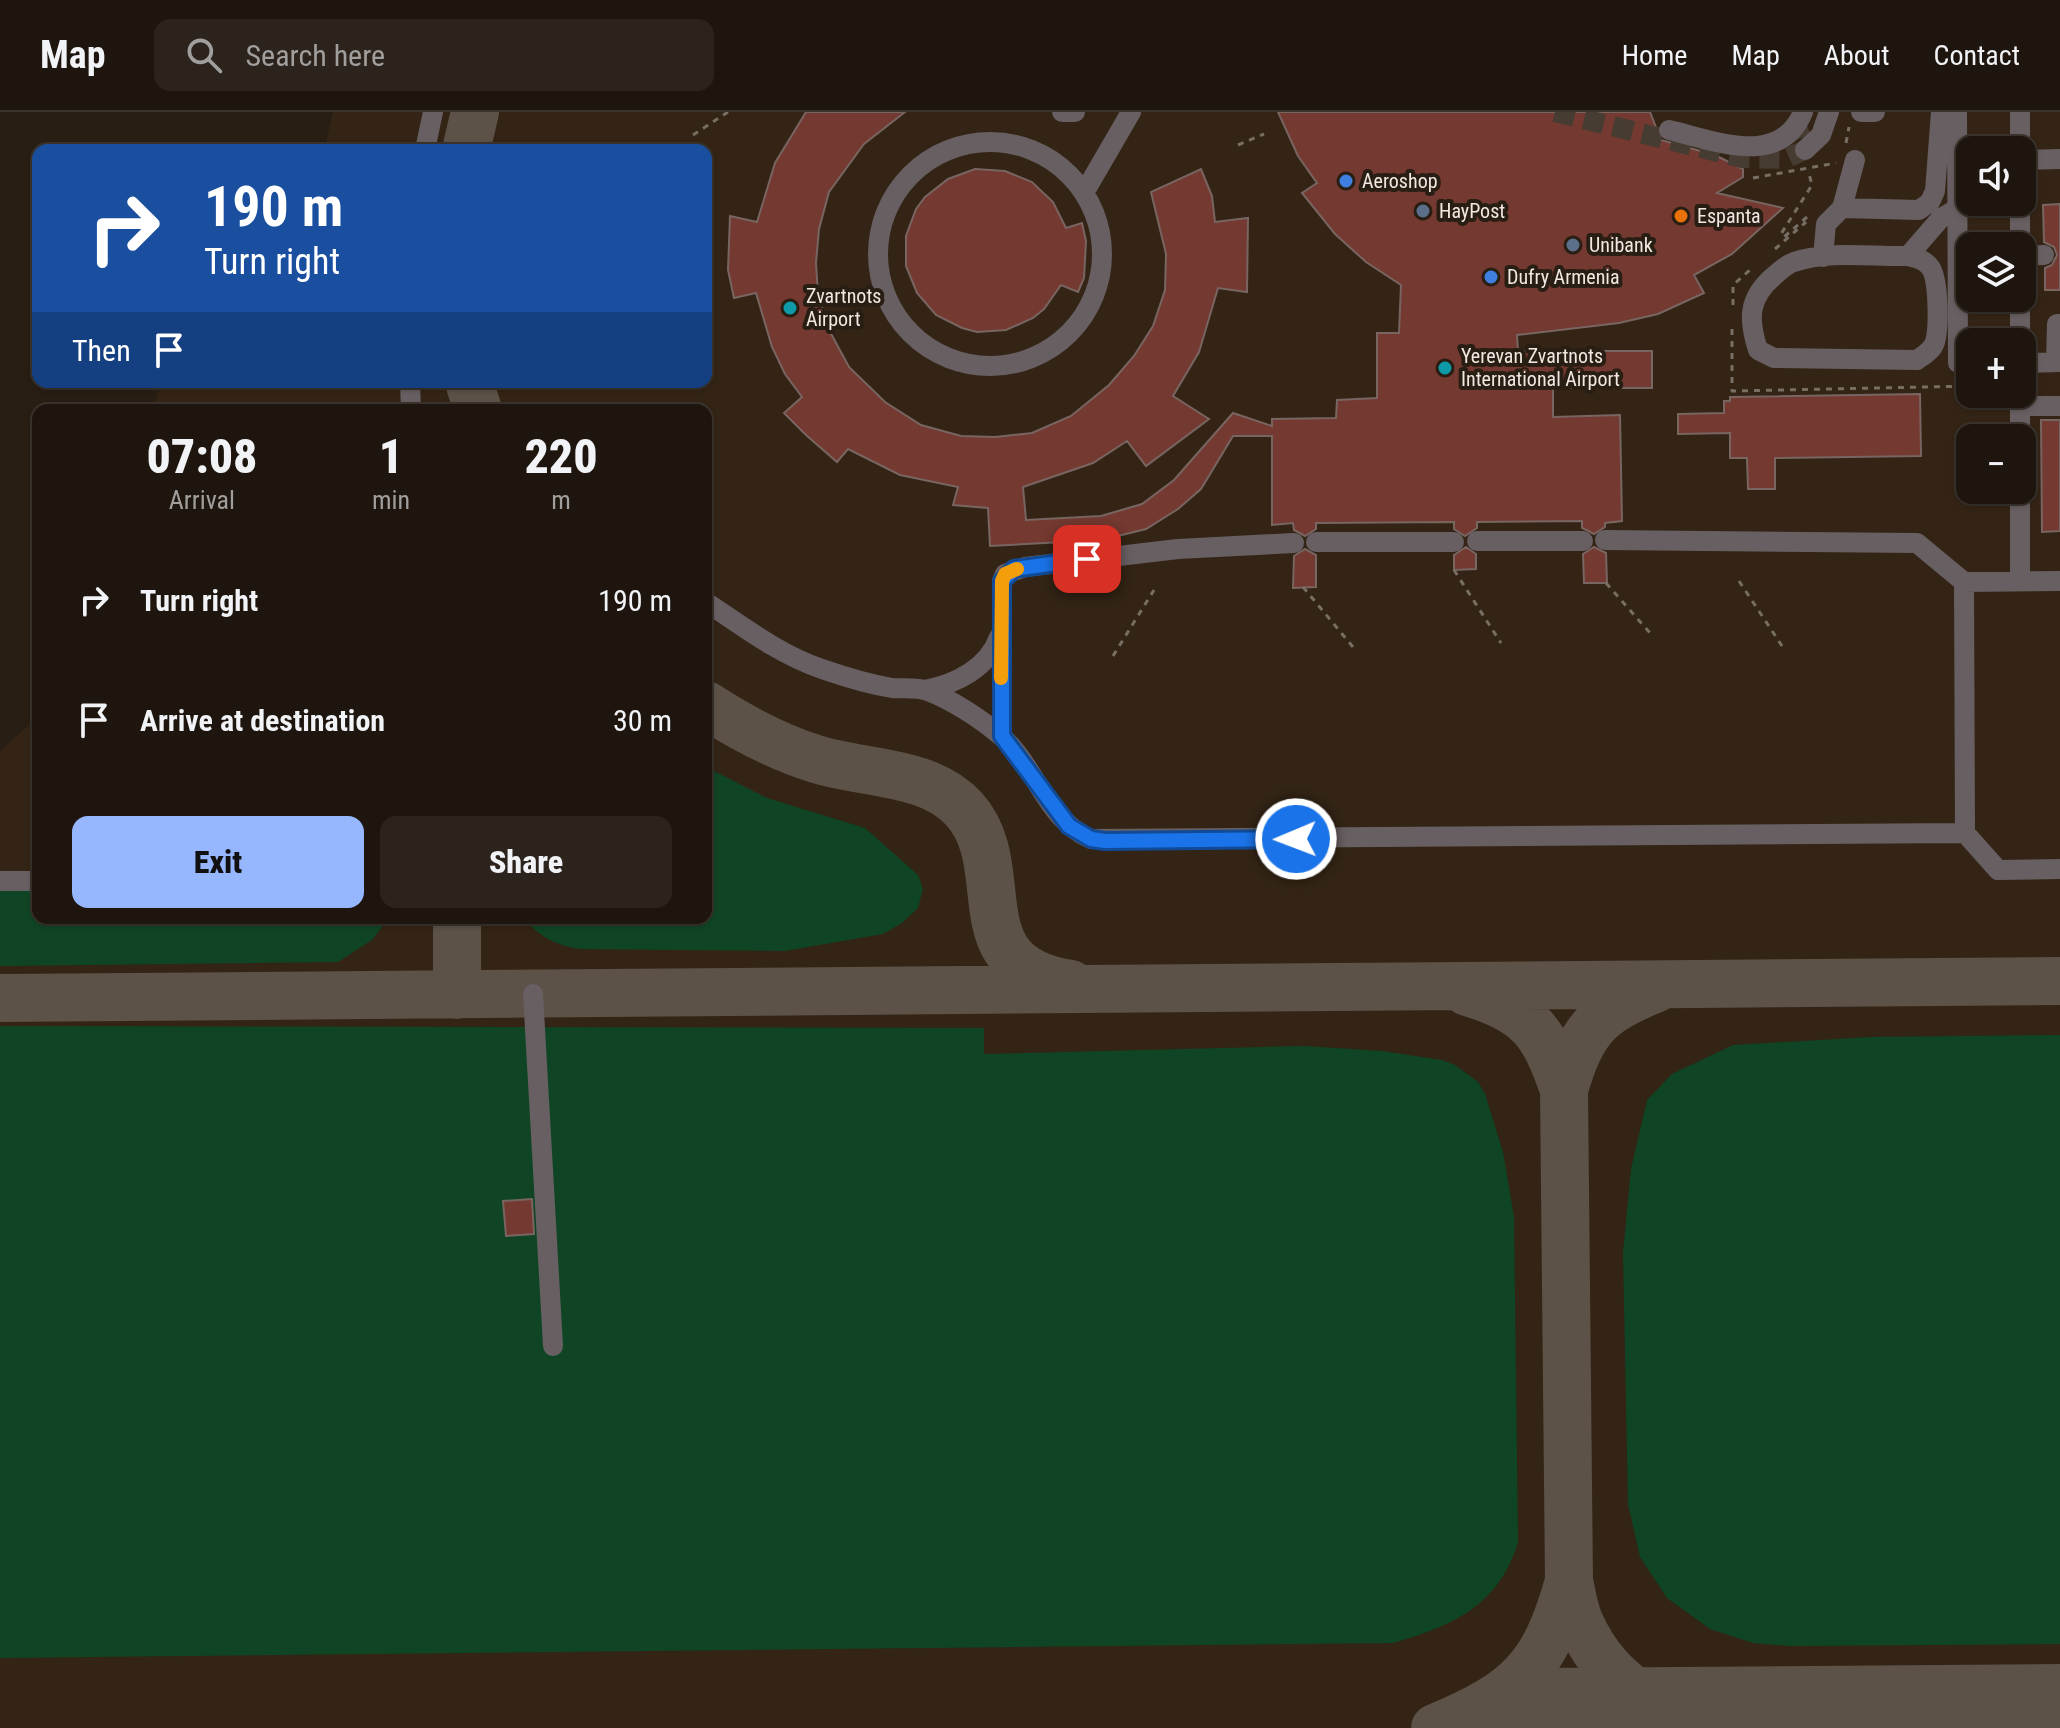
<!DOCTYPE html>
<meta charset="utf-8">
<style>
body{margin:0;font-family:"Roboto Condensed",sans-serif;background:#2b231c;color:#f1f3f6;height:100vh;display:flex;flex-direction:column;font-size:30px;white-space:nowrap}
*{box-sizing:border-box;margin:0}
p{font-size:26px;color:#a19f9e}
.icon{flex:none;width:44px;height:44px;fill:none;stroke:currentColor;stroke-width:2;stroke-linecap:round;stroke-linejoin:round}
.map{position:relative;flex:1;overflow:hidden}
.details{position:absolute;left:32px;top:292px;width:680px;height:520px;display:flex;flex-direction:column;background:#1e160e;border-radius:16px;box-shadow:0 2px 6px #0004,0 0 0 2px #3c352e}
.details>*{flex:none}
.hud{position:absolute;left:32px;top:32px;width:680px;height:244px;border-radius:16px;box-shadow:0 2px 6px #0004,0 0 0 2px #3c352e;background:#1a4fa0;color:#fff;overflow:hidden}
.fabs{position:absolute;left:1956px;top:24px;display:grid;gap:16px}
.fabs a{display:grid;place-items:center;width:80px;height:80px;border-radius:16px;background:#1e160e;box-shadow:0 2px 6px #0004,0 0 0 2px #3c352e;font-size:40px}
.pin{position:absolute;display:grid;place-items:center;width:68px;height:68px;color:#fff;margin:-34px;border-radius:16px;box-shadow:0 4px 12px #0006}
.me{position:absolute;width:88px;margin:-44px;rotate:269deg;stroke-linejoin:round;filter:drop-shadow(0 0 6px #0008)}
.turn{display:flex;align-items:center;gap:28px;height:168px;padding:0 40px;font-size:36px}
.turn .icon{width:104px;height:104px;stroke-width:2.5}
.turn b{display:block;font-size:56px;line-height:68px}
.then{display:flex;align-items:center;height:76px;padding:0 40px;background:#0003;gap:16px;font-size:30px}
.eta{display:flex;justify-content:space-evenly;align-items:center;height:136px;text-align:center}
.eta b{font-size:48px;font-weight:800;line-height:56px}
.cta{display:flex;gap:16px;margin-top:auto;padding:16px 40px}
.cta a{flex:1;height:92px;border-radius:16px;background:#96b6fd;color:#111;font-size:32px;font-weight:800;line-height:92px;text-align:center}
.cta a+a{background:#2b231c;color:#f1f3f6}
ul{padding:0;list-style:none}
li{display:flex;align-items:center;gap:24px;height:120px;padding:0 40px}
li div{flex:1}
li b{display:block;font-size:30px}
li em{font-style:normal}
header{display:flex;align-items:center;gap:48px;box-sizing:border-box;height:112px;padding:0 40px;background:#1e160e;border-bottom:2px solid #3c352e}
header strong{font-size:38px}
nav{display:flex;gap:44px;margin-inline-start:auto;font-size:28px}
.search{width:560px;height:72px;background:#2b231c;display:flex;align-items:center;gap:20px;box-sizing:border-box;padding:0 28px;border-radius:16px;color:#a19f9e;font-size:30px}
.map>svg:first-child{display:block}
</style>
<header>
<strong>Map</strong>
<div class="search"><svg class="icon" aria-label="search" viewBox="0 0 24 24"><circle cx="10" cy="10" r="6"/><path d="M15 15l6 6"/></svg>Search here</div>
<nav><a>Home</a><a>Map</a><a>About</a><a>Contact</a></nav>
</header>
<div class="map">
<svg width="2060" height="1616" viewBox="0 0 2060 1616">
<rect width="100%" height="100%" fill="#281e13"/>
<!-- built -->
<path fill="#332415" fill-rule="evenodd" d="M333,0H2060V1616H0V639L38,604V806H706V298H153L161,270H706V38H324ZM1970,38H2022V90H1970ZM1970,134H2022V186H1970ZM1970,230H2022V282H1970ZM1970,326H2022V378H1970Z"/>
<!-- green -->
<path fill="#0f4524" d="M706,655L767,686L865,716L918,763L923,777L918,796L902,811L883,822L785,839L580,837C555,833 540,825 523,806H706Z
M0,774H38V806H389L372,828L338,850L0,854Z
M0,914L984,916V942L1304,934L1382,939L1442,948L1455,953L1478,970L1485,982L1503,1040L1514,1105L1518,1430C1499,1494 1452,1514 1393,1531L0,1546Z
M2060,923V1532L1791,1534L1753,1531L1710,1517L1667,1486L1640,1445L1628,1392L1623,1141L1631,1057L1647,988L1672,962L1733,933L1871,925Z"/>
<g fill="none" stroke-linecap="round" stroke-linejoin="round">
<!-- taxiway -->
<path stroke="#5c5248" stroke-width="48" d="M466,38L475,0
M469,270L478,298
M706,593C740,615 777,635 816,647C863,662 929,658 964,697C1018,756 954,855 1071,872
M457,806V883
M1467,880C1529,898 1544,919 1564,978C1582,916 1598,900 1657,876
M0,886L2060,869
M1569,1469C1572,1482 1574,1498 1580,1511C1611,1581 1673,1608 1745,1615
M1435,1616C1519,1581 1545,1556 1569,1469L1564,978"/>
<!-- runway -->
<path stroke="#5c5248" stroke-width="120" d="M1539,1616L2060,1612"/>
</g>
<!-- building -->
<path fill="#743930" stroke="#786562" stroke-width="2" d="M806,0H905L864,32L829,80L819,117L816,151L818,183L828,216L849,255L885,290L921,313L961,324L995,325L1032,321L1071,304L1109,273L1134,244L1153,214L1165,178L1166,142L1151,80L1201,57L1212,84L1215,110L1248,106L1247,180L1218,176L1199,240L1173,284L1209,307L1146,354L1127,329L1093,351L1023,375L1026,408L1101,404L1142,392L1174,368L1233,301L1272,314V307L1336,306L1337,288L1377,286V221H1399L1401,173L1366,150L1335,122L1302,81L1317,71L1298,44L1278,0H1650L1661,28L1715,43L1743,57V65L1717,81L1783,96L1732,142L1694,163L1704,181L1658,202L1619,211L1517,223L1518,239H1652V276H1553V305L1620,303L1622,409L1605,411V415L1594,422L1582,416V409L1477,410V416L1465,424L1454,417V410L1316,411V417L1305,424L1294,418L1293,411L1272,413V324H1233L1201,377L1178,397L1146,417L1102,428L990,434L988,396L953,393L958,375L900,363L848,337L837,350L806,323L784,301L802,285L785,262L772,235L756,181L734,186L728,158L730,104L757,110L775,51Z
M975,57L1005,59L1032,70L1053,90L1066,116L1082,111L1086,129L1084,166L1078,180L1061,173L1044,197L1033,206L1006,218L977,220L962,216L936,203L917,181L906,154V124L916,97L925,85L948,67Z
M2060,92V178H2045V156L2052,153L2057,143L2054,135L2044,130L2043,93Z
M1920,282L1921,344L1775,346V377H1748L1747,346H1730V321L1678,322V302L1724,301V289H1730V285Z
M2041,308H2060V419L2042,420Z
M1466,435L1476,442V457L1454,458V443Z
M1594,435L1606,441L1607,471H1584L1583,442Z
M1305,437L1316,443V475L1293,476L1294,444Z
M532,1087L534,1122L506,1124L503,1089Z"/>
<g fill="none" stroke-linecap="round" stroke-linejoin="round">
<!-- minor-tunnel -->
<path stroke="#463c32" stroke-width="20" stroke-dasharray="20 10" stroke-linecap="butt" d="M1555,0L1742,46L1785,47L1805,38L1792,0"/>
<!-- path -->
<path stroke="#776e64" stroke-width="3" stroke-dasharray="6 6" stroke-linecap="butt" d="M693,23L728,0
M1846,31L1849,15
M1238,33L1264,22
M1753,66L1836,51
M1807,105L1784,125L1781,122L1812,73L1808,58
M1775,137L1806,110
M1733,193V173L1751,157
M1732,217V279L1970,274
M1454,458L1501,531
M1739,469L1784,537
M1606,471L1650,521
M1303,475L1353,535
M1113,544L1154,478"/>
<!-- minor -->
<path stroke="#685f62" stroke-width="20" d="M1062,0H1075
M1861,0H1875
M1957,0L1958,251
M2020,0V38
M878 142a112 112 0 1 1 224 0a112 112 0 1 1-224 0Z
M425,38L433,0
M1805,38L1821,23L1829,0
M2022,48L2060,47
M1084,81L1131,0
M2020,90V134
M1842,96L1919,98L1930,90L1935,79L1941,0
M1908,144C1916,146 1924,147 1930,155C1939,166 1939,216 1935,230C1932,239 1924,243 1917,248L1774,246L1758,238C1748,207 1748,186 1774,164C1780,159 1787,152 1794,150C1829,138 1872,145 1908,144Z
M1908,144L1941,106L1958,96
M2022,144L2044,143
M1823,145L1826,112L1842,96L1855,48
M2020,186V230
M2056,250L2057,212H2060
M2022,251L2060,250
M410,270L411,298
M2020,282V326
M2020,294H2060
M2020,378V469
M1605,428L1917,431L1964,470L2060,469
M1477,429H1583
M1316,430H1454
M1964,470L1965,721L1998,758L2060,757
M706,490C742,514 780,543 822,557C845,565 868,572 892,576C904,577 917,575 928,579C952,588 981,607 1001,624C1036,654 1046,708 1091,727L1965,721
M925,578C956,572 988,556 999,525
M1002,624V469L1005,462L1025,455L1178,437L1294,431
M0,769H38
M533,882L553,1234"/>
<!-- minor-bridge -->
<path stroke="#685f62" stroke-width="20" d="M1669,18C1713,28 1780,57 1803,0"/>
</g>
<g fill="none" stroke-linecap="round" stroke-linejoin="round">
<!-- route casing -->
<g stroke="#114b97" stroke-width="20">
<path id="route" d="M1087,447L1014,457L1002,469V624L1069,714L1091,727L1105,729L1296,727"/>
</g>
<!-- route -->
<use href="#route" stroke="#1a73e8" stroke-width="14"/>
<!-- slow -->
<path stroke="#f59e0b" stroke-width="14" d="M1001,566L1002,469L1005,462L1017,457"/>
</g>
<!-- markers -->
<g fill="#3f7fe0" stroke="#281e13" stroke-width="3">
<circle cx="1346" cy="69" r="8"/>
<circle cx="1491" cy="165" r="8"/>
</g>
<g fill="#5c6f8a" stroke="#281e13" stroke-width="3">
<circle cx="1423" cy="99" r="8"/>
<circle cx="1573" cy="133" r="8"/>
</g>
<circle fill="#e8710a" stroke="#281e13" stroke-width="3" cx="1681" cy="104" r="8"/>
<g fill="#0f9aa8" stroke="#281e13" stroke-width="3">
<circle cx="790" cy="196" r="8"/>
<circle cx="1445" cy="256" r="8"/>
</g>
<g text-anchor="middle" stroke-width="8" stroke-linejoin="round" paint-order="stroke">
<!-- poi labels -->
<g font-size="20" fill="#f0e8e1" stroke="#281e13" text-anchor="start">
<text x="1362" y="76">Aeroshop</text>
<text x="1439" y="106">HayPost</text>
<text x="1697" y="111">Espanta</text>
<text x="1589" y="140">Unibank</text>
<text x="1507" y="172">Dufry Armenia</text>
<text x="806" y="191">Zvartnots<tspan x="806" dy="23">Airport</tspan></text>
<text x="1461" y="251">Yerevan Zvartnots<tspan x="1461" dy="23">International Airport</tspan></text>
</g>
</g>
</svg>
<div class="fabs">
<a><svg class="icon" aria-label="sound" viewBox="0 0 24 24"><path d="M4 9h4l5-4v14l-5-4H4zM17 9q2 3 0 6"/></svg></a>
<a><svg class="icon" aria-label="layers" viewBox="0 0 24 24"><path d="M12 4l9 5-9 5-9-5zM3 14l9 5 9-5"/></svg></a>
<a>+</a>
<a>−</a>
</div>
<div class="pin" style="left:1087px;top:447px;background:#d93025"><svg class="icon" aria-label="arrive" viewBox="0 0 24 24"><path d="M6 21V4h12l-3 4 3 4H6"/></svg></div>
<svg class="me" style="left:1296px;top:727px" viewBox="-20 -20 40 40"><circle r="17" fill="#1a73e8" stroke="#fff" stroke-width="3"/><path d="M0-11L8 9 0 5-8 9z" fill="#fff"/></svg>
<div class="hud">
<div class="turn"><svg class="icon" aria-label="right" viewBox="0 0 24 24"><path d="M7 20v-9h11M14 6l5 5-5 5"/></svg><div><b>190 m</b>Turn right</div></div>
<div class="then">Then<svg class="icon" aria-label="arrive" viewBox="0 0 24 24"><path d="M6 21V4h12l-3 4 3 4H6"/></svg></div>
</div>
<section class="details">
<div class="eta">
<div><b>07:08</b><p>Arrival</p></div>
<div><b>1</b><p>min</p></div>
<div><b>220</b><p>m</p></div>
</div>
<ul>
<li><svg class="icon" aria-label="right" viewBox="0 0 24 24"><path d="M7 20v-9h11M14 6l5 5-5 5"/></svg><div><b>Turn right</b></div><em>190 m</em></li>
<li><svg class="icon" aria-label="arrive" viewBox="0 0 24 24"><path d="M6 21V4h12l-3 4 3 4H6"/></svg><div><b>Arrive at destination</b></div><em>30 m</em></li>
</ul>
<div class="cta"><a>Exit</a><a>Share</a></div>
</section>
</div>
